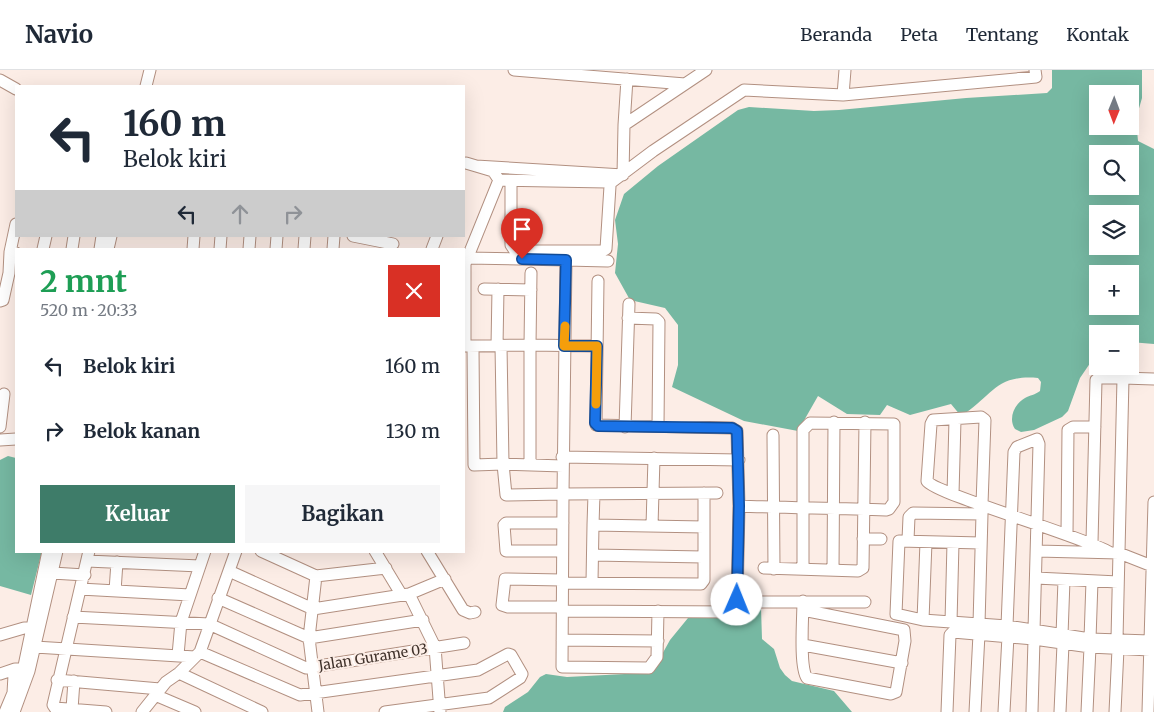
<!DOCTYPE html>
<html lang="id">
<meta charset="utf-8">
<style>
body{margin:0;font-family:Merriweather,serif;background:#f6f6f7;color:#1f2937;height:100vh;display:flex;flex-direction:column;font-size:19px;white-space:nowrap}
*{box-sizing:border-box;margin:0}
p{font-size:16px;color:#747a83}
.icon{flex:none;width:28px;height:28px;fill:none;stroke:currentColor;stroke-width:2;stroke-linecap:round;stroke-linejoin:round}
.map{position:relative;flex:1;overflow:hidden}
.details{position:absolute;left:15px;top:178px;width:450px;height:305px;display:flex;flex-direction:column;background:#fff;border-radius:0px;box-shadow:0 5px 20px #0002}
.details>*{flex:none}
.top-card{position:absolute;left:15px;top:15px;width:450px;height:152px;border-radius:0px;box-shadow:0 5px 20px #0002;background:#fff;color:#1f2937;overflow:hidden}
.needle{width:32px;rotate:181deg}
.buttons{position:absolute;left:1089px;top:15px;display:grid;gap:10px}
.buttons a{display:grid;place-items:center;width:50px;height:50px;border-radius:0px;background:#fff;box-shadow:0 5px 20px #0002;font-size:25px}
.pin{position:absolute;display:grid;place-items:center;width:42px;height:42px;color:#fff;margin:-51px -21px;border-radius:50% 50% 50% 0;rotate:-45deg;box-shadow:0 0 5px #0007}
.pin .icon{rotate:45deg}
.me{position:absolute;width:55px;margin:-28px;rotate:1deg;stroke-linejoin:round;filter:drop-shadow(0 0 4px #0008)}
.turn{display:flex;align-items:center;gap:18px;height:105px;padding:0 25px;font-size:22px}
.turn .icon{width:65px;height:65px;stroke-width:2.5}
.turn b{display:block;font-size:35px;line-height:42px}
.lanes{display:flex;align-items:center;height:48px;padding:0 25px;background:#0003;justify-content:center;gap:25px;direction:ltr}
.lanes .off{opacity:.35}
.round{display:grid;place-items:center;flex:none;width:52px;height:52px;border-radius:0px;background:#f6f6f7}
.summary{display:flex;align-items:center;justify-content:space-between;height:85px;padding:0 25px}
h1{font-size:30px;font-weight:700;line-height:38px;color:#1e9e55}
.action{display:flex;gap:10px;margin-top:auto;padding:10px 25px}
.action a{flex:1;height:58px;border-radius:0px;background:#3e7c69;color:#fff;font-size:20px;font-weight:700;line-height:58px;text-align:center}
.action a+a{background:#f6f6f7;color:#1f2937}
ul{padding:0;list-style:none}
li{display:flex;align-items:center;gap:15px;height:65px;padding:0 25px}
li div{flex:1}
li b{display:block;font-size:19px}
li em{font-style:normal}
header{display:flex;align-items:center;gap:30px;box-sizing:border-box;height:70px;padding:0 25px;background:#fff;border-bottom:1px solid #e0e1e3}
header strong{font-size:24px}
nav{display:flex;gap:28px;margin-inline-start:auto;font-size:18px}
.map>svg:first-child{display:block}
</style>
<header>
<strong>Navio</strong>
<nav><a>Beranda</a><a>Peta</a><a>Tentang</a><a>Kontak</a></nav>
</header>
<div class="map">
<svg width="1154" height="642" viewBox="0 0 1154 642">
<rect width="100%" height="100%" fill="#fcede6"/>
<!-- water -->
<path fill="#76b8a2" fill-rule="evenodd" d="M1052,0H1142V28L1136,49L1138,71L1154,79V274L1130,272V264H1098L1097,283L1080,308L1068,341L1062,347L1034,360L1021,362L1015,359C1008,349 1014,334 1025,328C1030,325 1035,325 1040,321L1041,312L1038,308C995,304 992,327 961,346L951,334L910,345L887,335L880,345L847,344L818,326L798,361L744,351L672,317L678,295V255L665,238L630,230L615,203L618,174L615,150L624,124L658,96L738,40L749,37L814,41L839,40L966,28L1047,23L1052,18ZM1098,24H1130V56H1098ZM1098,84H1130V116H1098ZM1098,144H1130V176H1098ZM1098,204H1130V236H1098Z
M8,386L16,388V481H42L31,525L0,516V390Z
M742,537L761,538L762,569L774,579L780,598L785,605L792,611L834,621L852,642H503L505,637L528,622L540,607L546,604L567,607L644,603L660,588L670,570L688,548Z"/>
<g fill="none" stroke-linecap="round" stroke-linejoin="round">
<!-- minor casing -->
<g stroke="#b29081" stroke-width="13">
<path id="minor" d="M514,0L685,14
M0,10L16,19
M146,16L150,0
M843,25L845,0
M624,55L627,9
M476,96L623,105L624,55L706,0
M499,110L607,112L610,116L606,179L602,181H515L511,175V111
M609,114L653,81L744,20L843,25L1036,7L1035,0
M16,154L10,182L16,183
M353,166L393,174
M43,179L46,166
M72,179L74,166
M100,179L102,166
M108,179L111,166
M193,179L194,166
M220,179L221,166
M249,179L250,166
M276,179L277,166
M304,179L305,166
M333,179L334,166
M432,179L437,166
M467,188L566,190
M531,203L530,275L597,276
M598,211L596,355L732,358L737,361L739,436L737,532H865
M484,219L531,220
M0,231L3,230L9,203L10,182
M628,248L656,249L659,252L658,356
M465,276V194L499,110L493,101L466,93
M468,276L530,275V395
M497,276L498,219
M501,276L503,394L563,396
M473,277L474,395L503,394L506,425L563,424L566,190L608,191
M0,357L4,324
M625,357L629,234
M773,365L774,499
M0,370L16,369
M562,387L739,390
M594,424L593,455L704,457
M953,424L955,350
M739,436C788,438 837,438 886,440L889,439L894,432V354L810,353L803,360V499
M652,456L654,388
M1067,465L1068,360L1073,357H1095
M863,469H881
M908,470L909,447L913,443L982,444
M1092,472L1096,310L1099,308H1123
M981,473L899,471L896,544L923,550L1007,556L1090,569L1150,571
M89,481L53,635L55,638L106,642
M261,481L316,506L386,498
M375,481L401,524
M427,481L463,540L470,543L475,542
M561,481H506L504,455L506,453H563
M1037,481L1119,483L1152,496
M593,485L703,487
M87,491L200,496
M764,498L858,501L863,498L865,352
M833,500L834,352
M229,501L313,539L409,524L445,509
M52,503L85,505
M316,506L309,568L318,642
M1036,508L1118,512
M592,512L593,455
M562,513L701,514L704,510V423
M80,519L190,525
M115,521L117,492
M409,524L435,577L440,642
M218,528L309,568L423,550
M803,531C803,547 799,597 807,608L891,624L896,622L905,571L904,560L803,540
M562,537H508L502,535L505,509L562,510
M562,541L732,542L736,540L737,532
M658,541L657,587L649,598L562,597L563,424L717,423
M73,547L209,554L306,598L464,573
M923,550L926,472
M951,552L953,473
M979,554L982,444V434L985,350L981,347L933,350L931,354L927,411C935,424 1082,466 1109,482
M1007,556L1014,382L1017,377L1037,369L1039,374L1034,561
M0,565L24,558H37
M1062,565L1064,510
M1090,569L1092,511
M1117,569L1123,308L1154,309
M562,570L658,571
M803,575L902,593
M35,577L195,587
M200,582L300,625L478,600L508,584L511,585L522,604L520,608L489,628L385,642
M178,585L181,552L205,481
M179,603L262,642
M0,604L15,599H22
M57,610L160,619
M20,615L48,481
M155,625L195,642
M72,639L74,611
M5,642L13,623L14,605
M14,642L29,601L57,481
M142,642L166,612L179,603L200,582L236,481
M947,642L950,565L953,562L1034,569L1090,577L1150,580
M975,642L979,564
M1004,642L1008,566
M1032,642L1034,569
M1060,642L1063,574
M1087,642L1090,577
M1115,642L1118,579
M1148,642L1154,432"/>
</g>
<!-- minor -->
<use href="#minor" stroke="#fff" stroke-width="11"/>
</g>
<g fill="none" stroke-linecap="round" stroke-linejoin="round">
<!-- route casing -->
<g stroke="#114b97" stroke-width="12">
<path id="route" d="M522,189L566,190L564,276H597L595,353L598,356L732,358L737,361L739,436L737,530"/>
</g>
<!-- route -->
<use href="#route" stroke="#1a73e8" stroke-width="9"/>
<!-- slow -->
<path stroke="#f59e0b" stroke-width="9" d="M565,256L564,276H597L596,334"/>
</g>
<g text-anchor="middle" stroke-width="4" stroke-linejoin="round" paint-order="stroke">
<!-- street labels -->
<g font-size="14" fill="#40322b" stroke="#fcede6">
<text transform="translate(373 587) rotate(-9)" y="5">Jalan Gurame 03</text>
</g>
</g>
</svg>
<div class="buttons">
<a><svg class="needle" viewBox="-14 -14 28 28"><path d="M0-13l5 13h-10z" fill="#e53935"/><path d="M0 13l5-13h-10z" fill="#747a83"/></svg></a>
<a><svg class="icon" aria-label="search" viewBox="0 0 24 24"><circle cx="10" cy="10" r="6"/><path d="M15 15l6 6"/></svg></a>
<a><svg class="icon" aria-label="layers" viewBox="0 0 24 24"><path d="M12 4l9 5-9 5-9-5zM3 14l9 5 9-5"/></svg></a>
<a>+</a>
<a>−</a>
</div>
<div class="pin" style="left:522px;top:189px;background:#d93025"><svg class="icon" aria-label="arrive" viewBox="0 0 24 24"><path d="M6 21V4h12l-3 4 3 4H6"/></svg></div>
<svg class="me" style="left:737px;top:530px" viewBox="-20 -20 40 40"><circle r="19" fill="#fff"/><path d="M0-13L10 11 0 6-10 11z" fill="#1a73e8"/></svg>
<div class="top-card">
<div class="turn"><svg class="icon" aria-label="left" viewBox="0 0 24 24"><path d="M17 20v-9H6M10 6l-5 5 5 5"/></svg><div><b>160 m</b>Belok kiri</div></div>
<div class="lanes"><svg class="icon" aria-label="left" viewBox="0 0 24 24"><path d="M17 20v-9H6M10 6l-5 5 5 5"/></svg><svg class="icon off" aria-label="ahead" viewBox="0 0 24 24"><path d="M12 20V5M6 11l6-6 6 6"/></svg><svg class="icon off" aria-label="right" viewBox="0 0 24 24"><path d="M7 20v-9h11M14 6l5 5-5 5"/></svg></div>
</div>
<section class="details">
<div class="summary"><div><h1>2 mnt</h1><p>520 m · 20:33</p></div><a class="round" style="background:#d93025;color:#fff"><svg class="icon" aria-label="close" viewBox="0 0 24 24"><path d="M6 6l12 12M18 6L6 18"/></svg></a></div>
<ul>
<li><svg class="icon" aria-label="left" viewBox="0 0 24 24"><path d="M17 20v-9H6M10 6l-5 5 5 5"/></svg><div><b>Belok kiri</b></div><em>160 m</em></li>
<li><svg class="icon" aria-label="right" viewBox="0 0 24 24"><path d="M7 20v-9h11M14 6l5 5-5 5"/></svg><div><b>Belok kanan</b></div><em>130 m</em></li>
</ul>
<div class="action"><a>Keluar</a><a>Bagikan</a></div>
</section>
</div>
